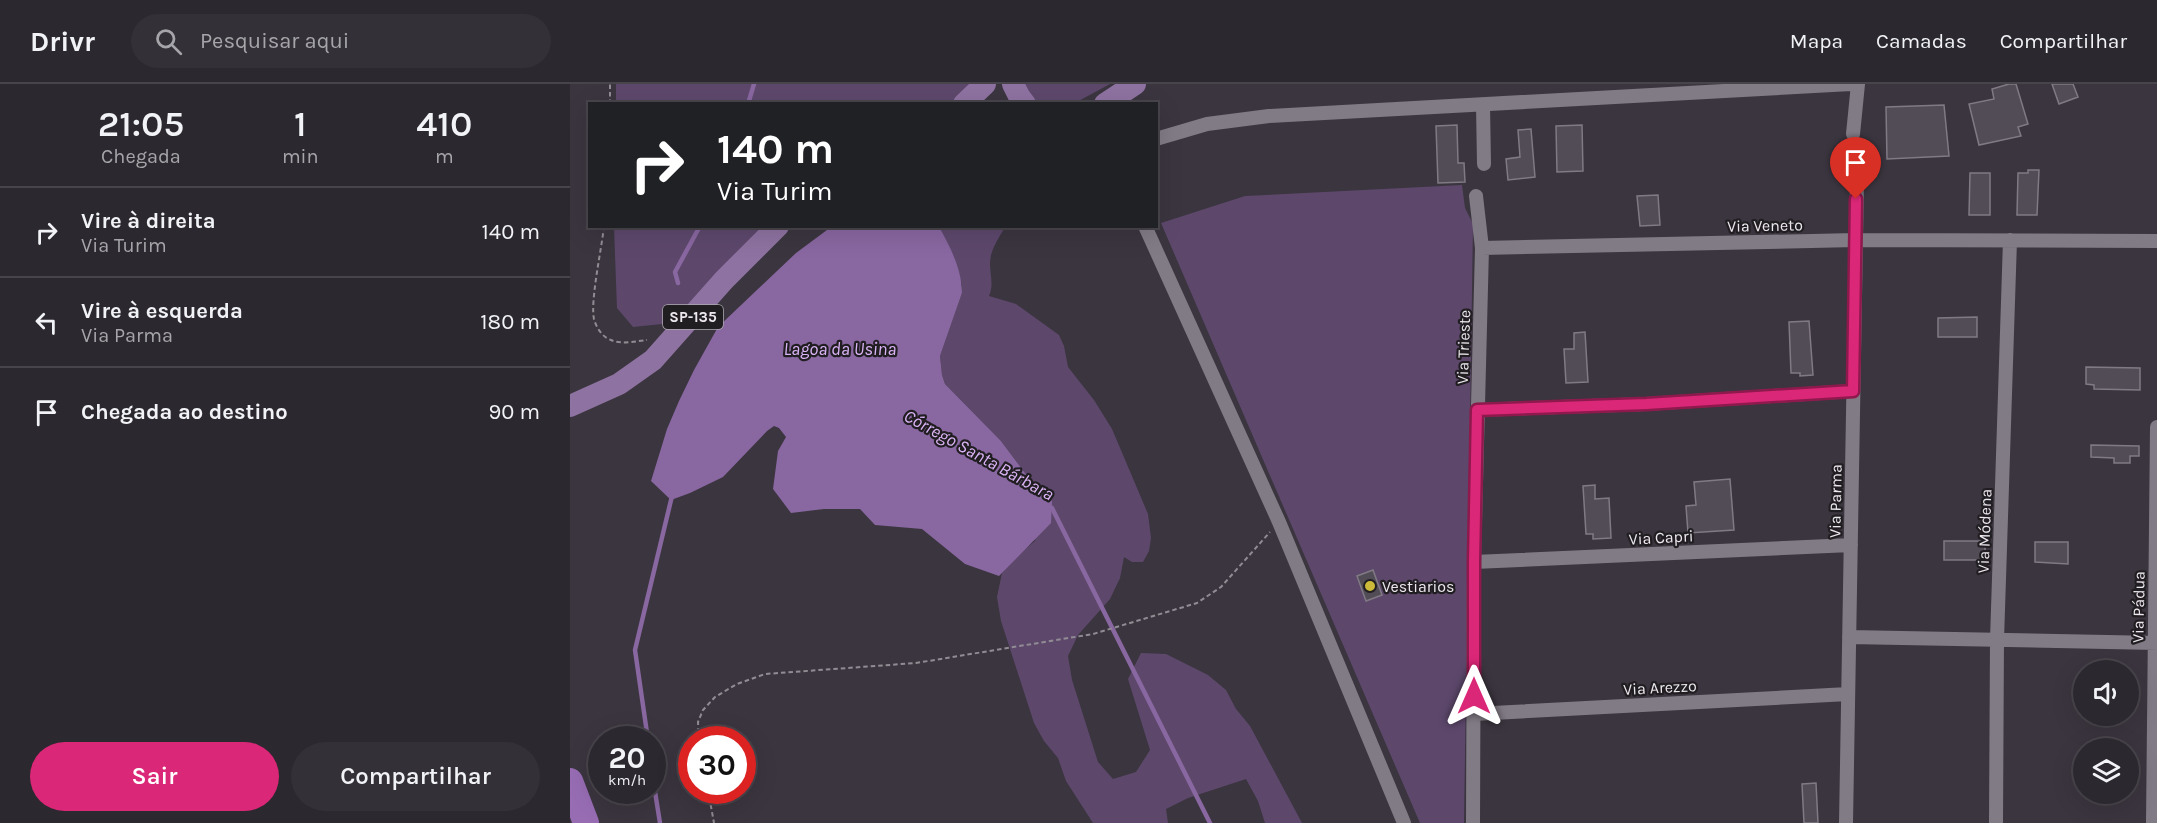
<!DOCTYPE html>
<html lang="pt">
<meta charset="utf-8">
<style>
body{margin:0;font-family:Karla,sans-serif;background:#343037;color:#f1f3f6;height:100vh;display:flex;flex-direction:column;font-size:22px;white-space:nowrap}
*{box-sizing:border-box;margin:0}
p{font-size:20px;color:#a6a6aa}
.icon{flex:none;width:33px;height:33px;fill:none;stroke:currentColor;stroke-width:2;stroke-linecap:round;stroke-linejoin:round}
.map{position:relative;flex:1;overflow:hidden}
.panel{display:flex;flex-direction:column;background:#2c282f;width:570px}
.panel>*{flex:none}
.top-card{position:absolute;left:18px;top:18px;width:570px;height:126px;border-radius:0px;box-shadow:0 6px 24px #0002,0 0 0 2px #48444b;background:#202124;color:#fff;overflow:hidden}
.controls{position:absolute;left:1503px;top:576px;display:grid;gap:12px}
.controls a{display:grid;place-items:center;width:66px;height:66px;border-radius:50%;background:#2c282f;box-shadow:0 6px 24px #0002,0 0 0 2px #48444b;font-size:30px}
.speed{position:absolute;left:18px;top:642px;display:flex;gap:12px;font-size:30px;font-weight:700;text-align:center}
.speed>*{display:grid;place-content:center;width:78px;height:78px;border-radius:50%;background:#2c282f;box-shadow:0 6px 24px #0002,0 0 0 2px #48444b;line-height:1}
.speed small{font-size:15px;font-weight:400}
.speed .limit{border:9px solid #d22;background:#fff;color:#111}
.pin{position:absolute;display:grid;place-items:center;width:51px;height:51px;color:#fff;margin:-62px -26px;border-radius:50% 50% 50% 0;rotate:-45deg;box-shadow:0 0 6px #0007}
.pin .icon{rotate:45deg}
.me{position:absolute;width:66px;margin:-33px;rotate:0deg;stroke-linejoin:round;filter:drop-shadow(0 0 4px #0008)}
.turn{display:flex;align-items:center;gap:21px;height:126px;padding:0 30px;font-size:27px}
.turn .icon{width:78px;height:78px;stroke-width:2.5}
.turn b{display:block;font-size:42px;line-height:51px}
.eta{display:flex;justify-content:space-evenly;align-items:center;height:102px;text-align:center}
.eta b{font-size:36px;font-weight:600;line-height:42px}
.button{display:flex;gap:12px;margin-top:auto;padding:12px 30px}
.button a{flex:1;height:69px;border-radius:36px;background:#db2777;color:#fff;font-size:24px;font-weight:600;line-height:69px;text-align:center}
.button a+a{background:#343037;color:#f1f3f6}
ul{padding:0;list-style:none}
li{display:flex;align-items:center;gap:18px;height:90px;padding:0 30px;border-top:2px solid #48444b}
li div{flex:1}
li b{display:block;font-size:22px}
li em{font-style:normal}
header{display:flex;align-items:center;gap:36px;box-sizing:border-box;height:84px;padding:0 30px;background:#2c282f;border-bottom:2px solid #48444b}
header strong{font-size:28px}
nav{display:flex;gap:33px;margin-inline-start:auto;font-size:21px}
.search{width:420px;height:54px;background:#343037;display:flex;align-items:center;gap:15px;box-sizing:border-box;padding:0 21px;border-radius:33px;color:#a6a6aa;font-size:22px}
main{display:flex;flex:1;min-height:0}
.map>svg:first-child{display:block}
</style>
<header>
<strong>Drivr</strong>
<div class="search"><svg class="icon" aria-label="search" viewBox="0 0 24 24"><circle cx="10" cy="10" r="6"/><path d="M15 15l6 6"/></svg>Pesquisar aqui</div>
<nav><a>Mapa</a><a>Camadas</a><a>Compartilhar</a></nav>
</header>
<main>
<section class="panel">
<div class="eta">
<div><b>21:05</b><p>Chegada</p></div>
<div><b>1</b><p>min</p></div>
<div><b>410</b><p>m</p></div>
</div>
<ul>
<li><svg class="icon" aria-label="right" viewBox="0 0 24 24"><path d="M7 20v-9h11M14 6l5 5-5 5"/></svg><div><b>Vire à direita</b><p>Via Turim</p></div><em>140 m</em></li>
<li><svg class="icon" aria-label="left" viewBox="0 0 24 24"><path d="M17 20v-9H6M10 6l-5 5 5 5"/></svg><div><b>Vire à esquerda</b><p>Via Parma</p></div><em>180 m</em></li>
<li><svg class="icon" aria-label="arrive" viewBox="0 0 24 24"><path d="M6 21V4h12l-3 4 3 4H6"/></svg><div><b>Chegada ao destino</b></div><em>90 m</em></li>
</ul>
<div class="button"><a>Sair</a><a>Compartilhar</a></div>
</section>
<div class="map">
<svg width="1587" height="739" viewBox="0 0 1587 739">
<rect width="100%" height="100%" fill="#3b353f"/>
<!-- green -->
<path fill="#5d486c" d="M46,0H415L394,19L46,20Z
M450,0H540L503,20L463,19Z
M892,101L895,124L903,140L894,739H850L591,139L675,112Z
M44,143H208L112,245L92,240L63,243L47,224Z
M369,143H435C429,154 420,166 420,179C420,192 424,200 419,212L446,220L489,251L494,262L498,283L524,316L542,345L578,430L581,454L579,467L573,478H562L554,473L550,494L540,515L508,551L498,572L502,596L528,678L543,695L566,688L580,666L558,595L571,569L596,570L638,591L656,606L666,625L680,642L732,739H695L688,717L676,695L618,714L596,725L598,739H523L496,697L488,674L474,657L464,639L431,537L427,513L432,489L448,471L465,457L470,409L431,357L375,300L372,291L370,272L392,209V200Z"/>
<!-- water -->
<path fill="#8967a1" d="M261,143H369C380,162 392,186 392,209L370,272L372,291L375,300L431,357L470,409L482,417L481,439L429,492L395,480L352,445L305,441L290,425H254L221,429L203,405L208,367L216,353L209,344L204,342L197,347L153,393L120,409L101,416L81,397L97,345L109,317L124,286L148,243L226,169Z"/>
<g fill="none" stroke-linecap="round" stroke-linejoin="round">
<!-- stream -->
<path stroke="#8967a1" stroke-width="4.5" d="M178,20L184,0
M108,199L105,188L130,142
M478,421L482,424L640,739
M78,656L65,566L102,412
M82,689L90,739"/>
</g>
<!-- building -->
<path fill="#524c56" stroke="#807a85" stroke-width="1.5" d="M1439,0H1446L1458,40L1448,43L1451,52L1409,61L1399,20L1424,15L1422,5Z
M1482,0H1503L1508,13L1489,20Z
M1374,21L1379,72L1317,75L1316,23Z
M887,41L888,79H894L895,98L868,99L866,42Z
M1012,41L1013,87L987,88L986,42Z
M961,45L965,93L938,96L936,75L950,73L948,46Z
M1458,86H1469L1467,131H1447L1448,89H1458Z
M1400,89H1420V131H1399Z
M1088,111L1090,141L1070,142L1067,112Z
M1407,233V253H1368V234Z
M1239,237L1243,291L1230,292V289H1221L1219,238Z
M1015,248L1018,298L996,299L994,265H1004V249Z
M1516,283L1570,284V306L1524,305V301L1516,300Z
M1521,361L1569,362V372H1560V379H1544V374L1521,373Z
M1160,395L1164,446L1118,449L1116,422L1126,421L1124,398Z
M1025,401V415L1039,414L1041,454L1023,455V450H1016L1013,402Z
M1374,457H1415V476H1374Z
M1465,458H1498V480L1465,478Z
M803,486L812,511L796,517L787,492Z
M1246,699L1248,739H1234L1232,700Z"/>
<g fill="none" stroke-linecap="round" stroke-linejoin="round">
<!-- path -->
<path stroke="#918c94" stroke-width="2" stroke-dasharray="4.5 3" stroke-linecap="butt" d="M40,20V0
M34,142C32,163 20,217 24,235C26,243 32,253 41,256C51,261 67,257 77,256
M129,656L128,638L133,626L145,613L167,600L195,590L346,579L523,550L627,519L651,503L700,448
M138,706L144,739"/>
<!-- minor -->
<path stroke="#817b85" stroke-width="14" d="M913,21L914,80
M1283,50L1288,0
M586,55L637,40L699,32L1281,0
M575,142L709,438L834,739
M912,164L1286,156L1587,157
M907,326L1076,320L1283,307
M904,478L1281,461
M1279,553L1587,559
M904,630L1278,610
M903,739L904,478L912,164L906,112
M1276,739L1287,96
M1426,739L1427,556L1440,156
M1583,739L1587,343"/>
<!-- primary -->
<path stroke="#8e72a1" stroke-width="22" d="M443,0L449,12L455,20
M394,20L415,0
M535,20L565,0
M0,322L49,300L83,276L154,196L208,142"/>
<!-- motorway -->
<path stroke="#976cb3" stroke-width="26" d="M0,697L16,739"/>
</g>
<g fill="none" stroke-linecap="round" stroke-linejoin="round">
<!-- route casing -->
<g stroke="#8e194d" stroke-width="15">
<path id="route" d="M904,612V478L907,326L1076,320L1283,307L1286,115"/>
</g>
<!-- route -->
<use href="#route" stroke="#db2777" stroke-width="10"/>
</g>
<!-- markers -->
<circle fill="#ccb939" stroke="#211e22" stroke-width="2" cx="800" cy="502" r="6"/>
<g text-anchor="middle" stroke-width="4.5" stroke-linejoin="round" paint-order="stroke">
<!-- shield labels -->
<rect fill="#211e22" stroke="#afabb1" stroke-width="1.5" x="93" y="221" width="60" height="24" rx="4.5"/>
<g font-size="15" font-weight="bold" fill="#ece8ee">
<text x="123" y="238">SP-135</text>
</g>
<!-- street labels -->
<g font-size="16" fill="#ece8ee" stroke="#211e22">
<text transform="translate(1195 141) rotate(-1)" y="6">Via Veneto</text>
<text transform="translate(893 263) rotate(-88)" y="6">Via Trieste</text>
<text transform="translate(1265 417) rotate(-89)" y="6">Via Parma</text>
<text transform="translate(1414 447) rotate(-88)" y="6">Via Módena</text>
<text transform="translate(1091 453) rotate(-3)" y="6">Via Capri</text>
<text transform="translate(1568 523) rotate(-89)" y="6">Via Pádua</text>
<text transform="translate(1090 603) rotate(-3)" y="6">Via Arezzo</text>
</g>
<!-- poi labels -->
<g font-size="16" fill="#ece8ee" stroke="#211e22" text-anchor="start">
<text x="812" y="508">Vestiarios</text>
</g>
<!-- water labels -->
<g font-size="18" font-style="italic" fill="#dbb4f6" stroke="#211e22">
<text x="270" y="271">Lagoa da Usina</text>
<text transform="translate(409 371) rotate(29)" y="6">Córrego Santa Bárbara</text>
</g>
</g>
</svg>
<div class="controls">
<a><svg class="icon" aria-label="sound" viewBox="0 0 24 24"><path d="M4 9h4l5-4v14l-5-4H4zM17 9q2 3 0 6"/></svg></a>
<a><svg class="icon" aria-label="layers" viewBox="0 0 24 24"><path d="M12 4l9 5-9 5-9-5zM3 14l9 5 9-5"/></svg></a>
</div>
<div class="speed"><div>20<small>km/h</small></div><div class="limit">30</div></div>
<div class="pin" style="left:1286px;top:115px;background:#d93025"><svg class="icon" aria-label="arrive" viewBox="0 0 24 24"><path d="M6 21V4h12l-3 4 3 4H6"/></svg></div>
<svg class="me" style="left:904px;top:612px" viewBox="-20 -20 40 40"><path d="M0-17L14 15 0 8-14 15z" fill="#db2777" stroke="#fff" stroke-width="4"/></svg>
<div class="top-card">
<div class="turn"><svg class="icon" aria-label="right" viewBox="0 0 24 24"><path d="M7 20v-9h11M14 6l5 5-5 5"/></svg><div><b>140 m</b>Via Turim</div></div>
</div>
</div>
</main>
